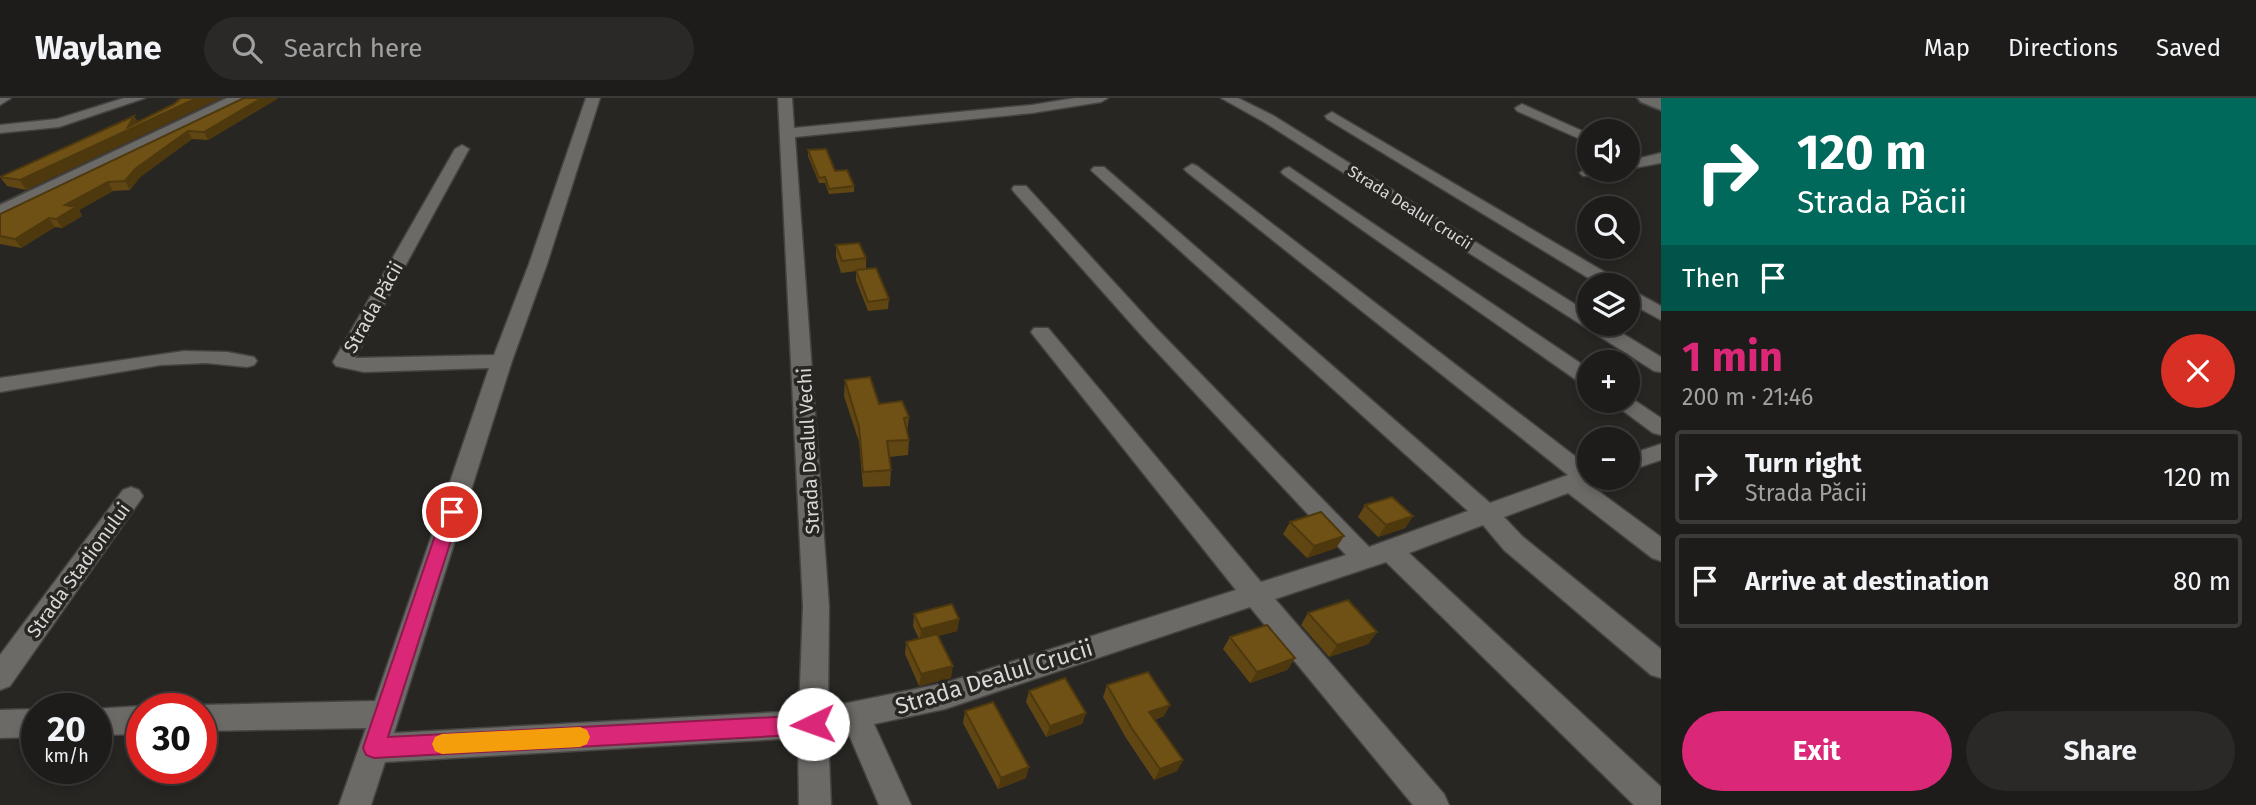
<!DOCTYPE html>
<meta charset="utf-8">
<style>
body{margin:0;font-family:"Fira Sans",sans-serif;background:#2b2927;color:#f1f3f6;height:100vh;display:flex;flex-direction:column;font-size:26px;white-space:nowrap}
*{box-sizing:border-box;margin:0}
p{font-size:23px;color:#a1a1a2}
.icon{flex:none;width:38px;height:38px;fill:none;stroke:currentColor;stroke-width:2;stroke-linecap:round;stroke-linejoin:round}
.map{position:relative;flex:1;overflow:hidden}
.drawer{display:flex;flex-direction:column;background:#1e1c1a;width:595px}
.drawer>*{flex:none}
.top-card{background:#00695c;color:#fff;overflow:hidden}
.fabs{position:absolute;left:1577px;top:21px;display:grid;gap:14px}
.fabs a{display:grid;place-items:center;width:63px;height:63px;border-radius:50%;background:#1e1c1a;box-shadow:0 4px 10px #0003,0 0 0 2px #3c3a39;font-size:35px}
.speed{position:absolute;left:21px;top:595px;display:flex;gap:14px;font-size:35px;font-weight:700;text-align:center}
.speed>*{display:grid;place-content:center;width:91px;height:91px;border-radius:50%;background:#1e1c1a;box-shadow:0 4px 10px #0003,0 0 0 2px #3c3a39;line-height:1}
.speed small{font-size:18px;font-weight:400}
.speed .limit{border:10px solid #d22;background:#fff;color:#111}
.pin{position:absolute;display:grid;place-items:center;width:60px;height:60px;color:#fff;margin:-30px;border:4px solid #fff;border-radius:50%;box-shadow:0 2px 7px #0007}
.me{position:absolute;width:77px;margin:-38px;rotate:267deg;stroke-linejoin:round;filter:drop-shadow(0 0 5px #0008)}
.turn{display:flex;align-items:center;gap:24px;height:147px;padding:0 21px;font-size:32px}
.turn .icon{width:91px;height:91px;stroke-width:2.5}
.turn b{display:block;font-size:49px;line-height:60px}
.then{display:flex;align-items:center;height:66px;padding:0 21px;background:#0003;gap:14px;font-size:26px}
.round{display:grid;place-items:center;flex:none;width:74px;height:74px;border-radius:37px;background:#2b2927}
.overview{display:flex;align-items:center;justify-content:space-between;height:119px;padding:0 21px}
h1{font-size:42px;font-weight:700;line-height:52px;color:#db2777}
.action{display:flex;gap:14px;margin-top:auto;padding:14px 21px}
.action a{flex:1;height:80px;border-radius:42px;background:#db2777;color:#fff;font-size:28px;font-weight:700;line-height:80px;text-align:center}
.action a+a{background:#2b2927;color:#f1f3f6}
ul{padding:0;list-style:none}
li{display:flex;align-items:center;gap:21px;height:94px;margin:0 14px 10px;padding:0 7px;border:4px solid #3c3a39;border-radius:7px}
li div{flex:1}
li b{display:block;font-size:26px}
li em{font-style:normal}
header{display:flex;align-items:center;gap:42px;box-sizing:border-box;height:98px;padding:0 35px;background:#1e1c1a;border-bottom:2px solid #3c3a39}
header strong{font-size:33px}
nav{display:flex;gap:38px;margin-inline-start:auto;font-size:24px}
.search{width:490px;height:63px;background:#2b2927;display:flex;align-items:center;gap:18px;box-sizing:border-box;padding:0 24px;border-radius:38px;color:#a1a1a2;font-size:26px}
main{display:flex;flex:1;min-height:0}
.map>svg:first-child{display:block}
</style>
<header>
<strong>Waylane</strong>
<div class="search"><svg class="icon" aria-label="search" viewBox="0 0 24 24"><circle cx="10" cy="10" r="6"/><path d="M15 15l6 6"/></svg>Search here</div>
<nav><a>Map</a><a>Directions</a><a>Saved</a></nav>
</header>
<main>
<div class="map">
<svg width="1661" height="707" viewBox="0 0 1661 707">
<rect width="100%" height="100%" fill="#282623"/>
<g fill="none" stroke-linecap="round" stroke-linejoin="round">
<!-- street casing -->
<g stroke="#444341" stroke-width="3">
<path id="street" d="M0,0H11L0,7Z
M124,0H145L59,29L0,35V27L57,21Z
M586,0H600L547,166L512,263L394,635L799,613L803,508L778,0H792L794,30L1032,7L1075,0H1108L1101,4L1032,15L795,39L829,508L828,609L945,585L1236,492L1034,238L1031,234L1034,230H1048L1261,484L1346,457L1142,238L1014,94L1012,91L1014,88H1026L1156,230L1369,449L1468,413L1094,75L1091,72L1094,69H1104L1490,405L1568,377L1187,74L1184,71L1192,66L1197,68L1589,369V380H1600L1590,387L1661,439V463L1652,460L1568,395L1504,419L1522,438L1661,551V580L1651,577L1504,452L1483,427L1409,455L1661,689V707H1634L1386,464L1275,501L1444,696L1449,707H1413L1250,509L945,611L874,626L911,707H879L847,632L828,636L831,707H799L798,640L385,664L371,707H339L366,630L201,633V611H190L201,607L375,603L489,270L364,274L336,268L333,264L455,51L462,47L469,51L355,260L494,257L529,166Z
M1221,0H1238L1274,18L1589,215V226H1607L1661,259V274L1654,273L1264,24Z
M1522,6L1589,36V45L1517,13L1515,10Z
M1332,14L1620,183L1622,187H1600L1327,21L1325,18Z
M1661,55V65L1628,71V63Z
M1289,69L1589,271V288L1582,286L1284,77L1281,74L1284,71Z
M1589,70V72H1611L1603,77L1583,78L1580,75L1583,72Z
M1628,190L1661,208V222L1628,204Z
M184,253L227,254L254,259L257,263L254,267L247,269L206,265L161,267L0,294V280Z
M1628,298L1661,320V337L1653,335L1610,303H1628Z
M1661,346V362L1628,373V357Z
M131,389L139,392L143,398L139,404L10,588L0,592V557L123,392Z
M142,608L148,611H142V636L96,637V611H93Z
M37,611V639L0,640V612Z"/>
</g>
<!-- secondary casing -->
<g stroke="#444341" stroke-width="4">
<path id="secondary" d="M227,0H253L250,4L0,123V107Z
M1638,0H1661V12L1641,4Z"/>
</g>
<!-- street -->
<use href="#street" fill="#6c6a67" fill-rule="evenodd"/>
<!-- secondary -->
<use href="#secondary" fill="#6c6a67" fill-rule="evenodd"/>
</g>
<!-- wall -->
<path fill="#5f4613" d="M181,0H221L26,92L7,88L0,79L134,18L138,24L174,6Z
M244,0L277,1L208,42L192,41L140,79L130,92L113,93L79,112L82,118L62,130L55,129L21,150L0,146V116Z
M808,52L854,88V94L829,96L825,85H819L808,58Z
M836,147L866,160V171L889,201L888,211L868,213L856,182V173L841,175L836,159Z
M845,282L879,306L909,319L907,335L909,342L908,357L889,359L891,372L890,388L863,389L859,344L844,298Z
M1365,407L1413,418L1405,430L1378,439L1358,419Z
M1290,424L1344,438L1336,450L1307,460L1283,436Z
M1308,515L1377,534L1368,546L1329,559L1301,527Z
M914,516L959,521L957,533L938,538L951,580L919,588L905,556L906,544L919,541L913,528Z
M1230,539L1295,560L1287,572L1250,585L1223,551Z
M1107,587L1164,618L1154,622L1183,662L1177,673L1154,682L1126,640L1103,599Z
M1029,593L1086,615L1082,626L1046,639L1026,604Z
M965,613L1026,680L998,691L963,625Z"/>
<!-- shaded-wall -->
<path fill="#4e390f" d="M197,0H221L26,92L20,82L134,18L139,27Z
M262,0H277V1L208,42L204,34Z
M188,33L192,41L140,79L130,92L125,83L135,71Z
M108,84L113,93L79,112L82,118L62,130L56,121L65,107Z
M49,120L55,129L21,150L15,141Z
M1413,418L1405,430L1378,439L1386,427Z
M1344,438L1336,450L1307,460L1314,448Z
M959,521L957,533L920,543L921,531Z
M1377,534L1368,546L1329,559L1337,547Z
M1295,560L1287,572L1250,585L1257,574Z
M953,568L951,580L919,588L921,576Z
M1170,607L1164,618L1143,625L1149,614Z
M1086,615L1082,626L1046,639L1050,628Z
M1183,662L1177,673L1154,682L1160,671Z
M1029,669L1026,680L998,691L1001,680Z"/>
<!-- building -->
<path fill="#6f5116" stroke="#4e390f" stroke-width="2" d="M181,0H197L20,82L0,79L134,18L128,29L174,6Z
M244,0H262L204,34L188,33L135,71L125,83L108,84L65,107L76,109L56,121L49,120L15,141L0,138V116Z
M826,51L835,73L847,72L854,88L829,91L825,79L819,80L808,52Z
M859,145L866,160L842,163L836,147Z
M876,170L889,201L868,204L856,172Z
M870,279L879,306L902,303L909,319L904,320L909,342L887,343L891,372L863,374L859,329L845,282Z
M1392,399L1413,418L1386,427L1365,407Z
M1321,414L1344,438L1314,448L1290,424Z
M1348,502L1377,534L1337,547L1308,515Z
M952,506L959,521L921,531L914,516Z
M1267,527L1295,560L1257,574L1230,539Z
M937,536L953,568L921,576L906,544Z
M1148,574L1170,607L1149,614L1183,662L1160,671L1131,629L1107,587Z
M1065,580L1086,615L1050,628L1029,593Z
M993,604L1029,669L1001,680L965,613Z"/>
<!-- route -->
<path fill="#db2777" stroke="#8e194d" stroke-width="2" d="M452,408L458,410L460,414L388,639L813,617L821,620L824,626L821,633L813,636L374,660L366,657L363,650L443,414L445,410Z"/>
<!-- slow -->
<path fill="#f59e0b" d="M580,629L587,632L590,639L587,646L580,649L442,656L435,653L432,646L435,639L442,636Z"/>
<g text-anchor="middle" stroke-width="7" stroke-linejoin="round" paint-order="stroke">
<!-- far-street labels -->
<g font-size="16" fill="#d9d8d6" stroke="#282623">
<text transform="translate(1410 109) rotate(32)" y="6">Strada Dealul Crucii</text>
</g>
<!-- street labels -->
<g font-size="19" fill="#d9d8d6" stroke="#282623">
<text transform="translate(373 209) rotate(-61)" y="7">Strada Păcii</text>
<text transform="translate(808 353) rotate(-93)" y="7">Strada Dealul Vechi</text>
<text transform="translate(78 472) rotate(-54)" y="7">Strada Stadionului</text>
</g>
<!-- near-street labels -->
<g font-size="23" fill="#d9d8d6" stroke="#282623">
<text transform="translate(994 579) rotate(-17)" y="8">Strada Dealul Crucii</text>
</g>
</g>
</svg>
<div class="fabs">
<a><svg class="icon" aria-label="sound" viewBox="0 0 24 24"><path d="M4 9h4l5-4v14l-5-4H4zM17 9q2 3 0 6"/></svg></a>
<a><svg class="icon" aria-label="search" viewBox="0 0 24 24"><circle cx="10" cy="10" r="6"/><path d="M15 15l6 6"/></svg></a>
<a><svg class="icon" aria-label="layers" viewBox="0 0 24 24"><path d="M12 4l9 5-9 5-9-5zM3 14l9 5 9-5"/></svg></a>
<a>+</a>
<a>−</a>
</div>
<div class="speed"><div>20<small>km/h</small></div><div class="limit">30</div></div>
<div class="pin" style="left:452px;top:414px;background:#d93025"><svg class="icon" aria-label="arrive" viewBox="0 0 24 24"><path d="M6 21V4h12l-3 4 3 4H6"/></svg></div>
<svg class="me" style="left:813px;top:626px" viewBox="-20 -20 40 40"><circle r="19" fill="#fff"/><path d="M0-13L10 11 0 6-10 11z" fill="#db2777"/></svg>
</div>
<section class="drawer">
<div class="top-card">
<div class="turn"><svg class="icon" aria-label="right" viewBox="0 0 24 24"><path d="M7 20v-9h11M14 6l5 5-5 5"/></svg><div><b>120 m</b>Strada Păcii</div></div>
<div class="then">Then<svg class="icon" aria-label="arrive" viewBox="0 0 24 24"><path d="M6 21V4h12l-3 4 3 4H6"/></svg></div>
</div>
<div class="overview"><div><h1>1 min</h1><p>200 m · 21:46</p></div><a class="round" style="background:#d93025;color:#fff"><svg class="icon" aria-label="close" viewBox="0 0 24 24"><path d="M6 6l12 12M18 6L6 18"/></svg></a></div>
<ul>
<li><svg class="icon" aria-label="right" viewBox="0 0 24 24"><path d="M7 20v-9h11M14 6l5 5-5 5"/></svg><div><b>Turn right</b><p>Strada Păcii</p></div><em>120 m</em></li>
<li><svg class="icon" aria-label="arrive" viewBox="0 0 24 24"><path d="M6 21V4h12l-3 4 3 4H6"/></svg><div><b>Arrive at destination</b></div><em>80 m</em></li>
</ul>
<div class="action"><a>Exit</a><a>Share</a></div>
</section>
</main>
